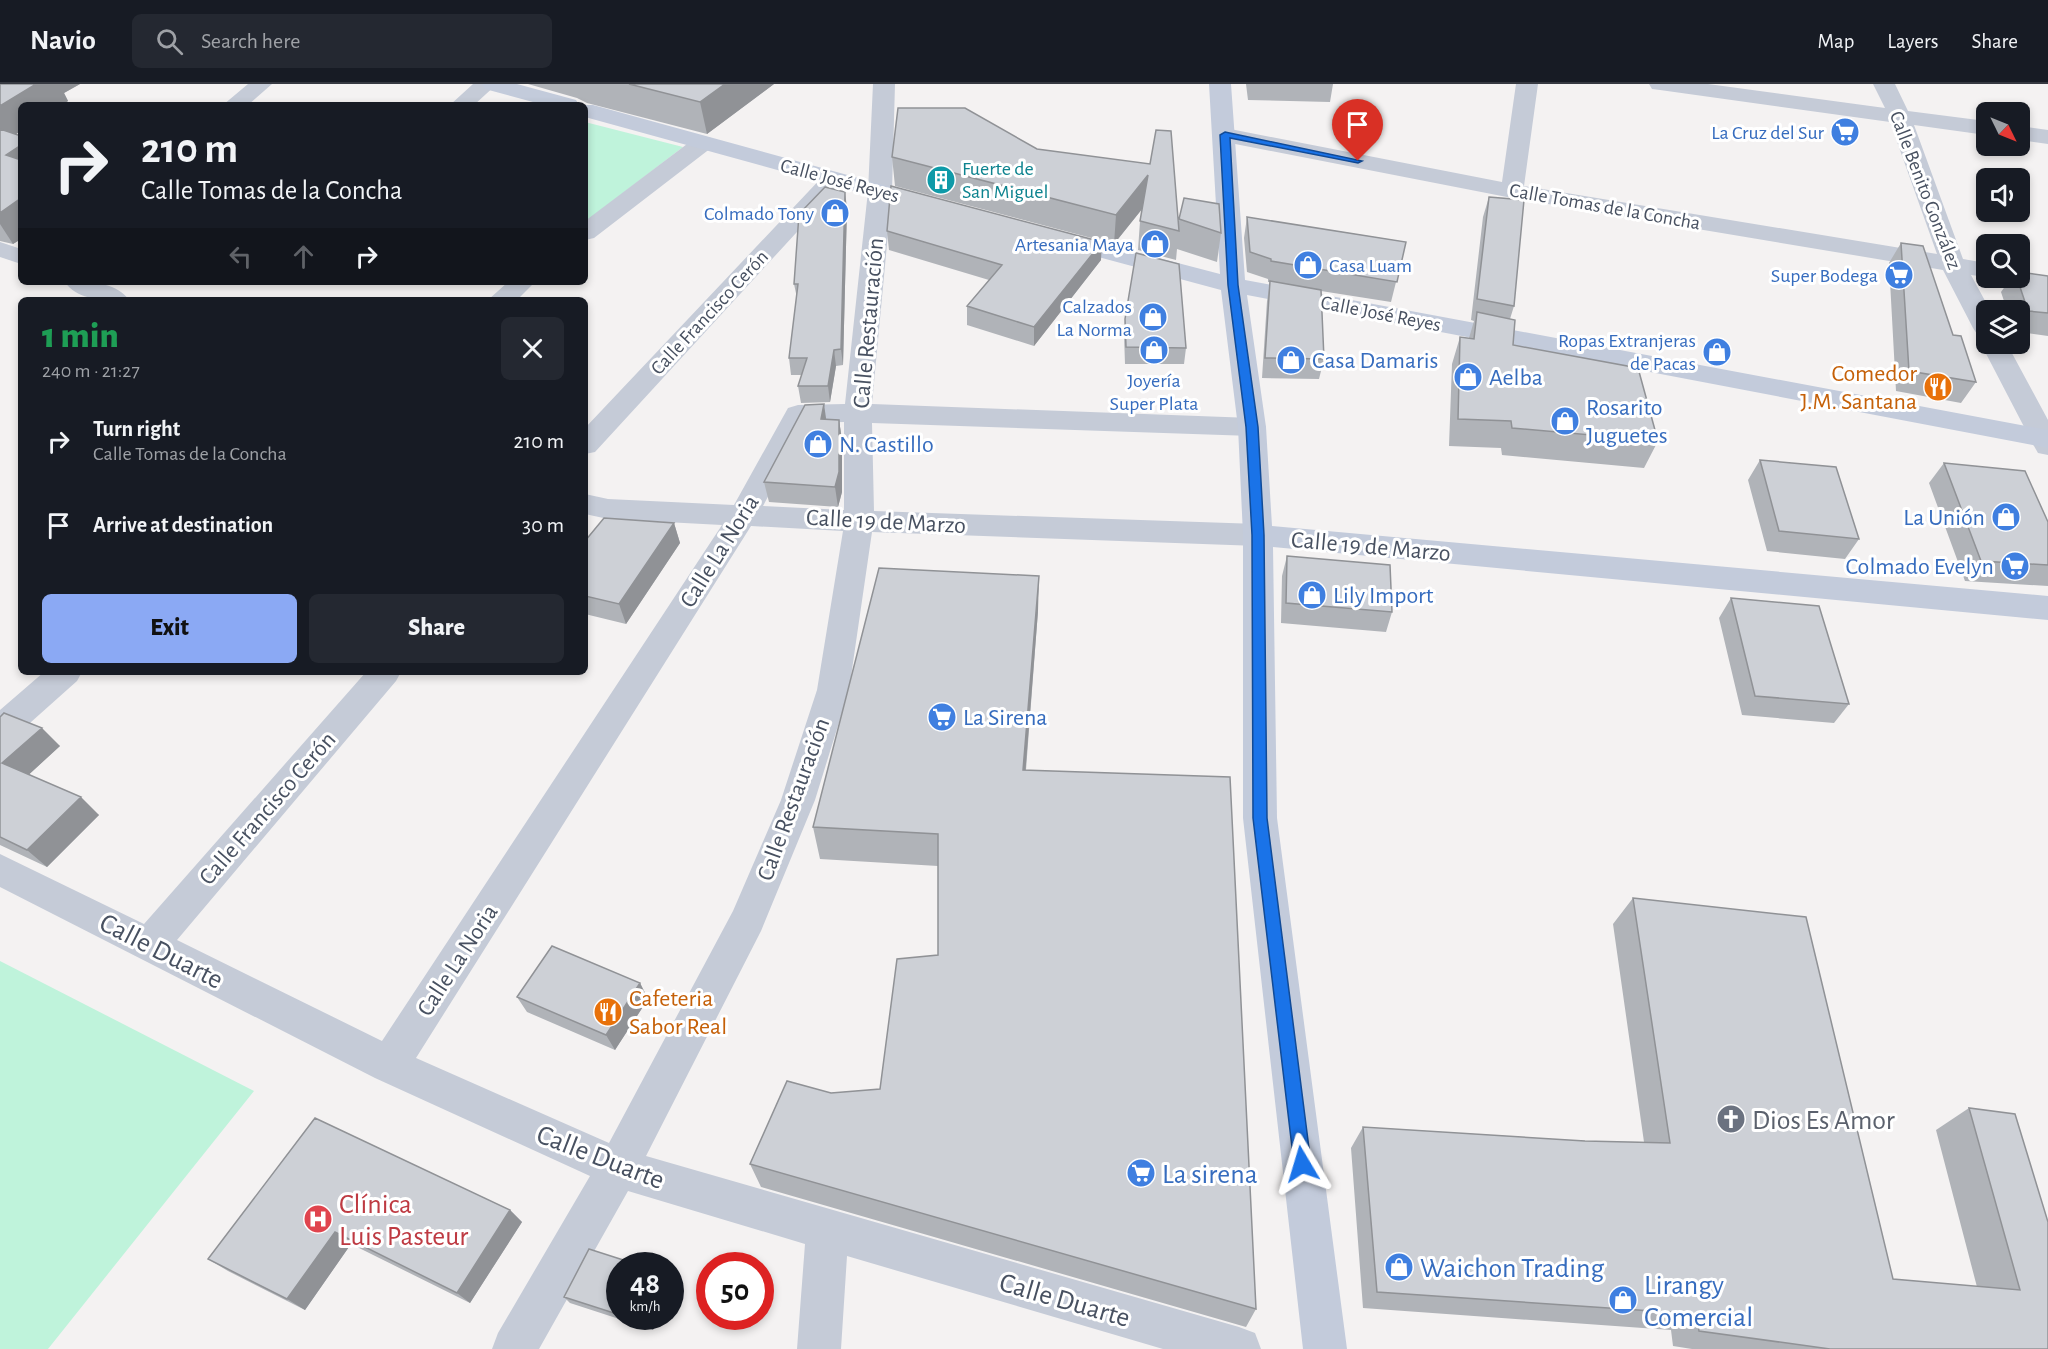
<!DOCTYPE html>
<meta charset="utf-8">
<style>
body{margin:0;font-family:"Alegreya Sans",sans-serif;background:#242831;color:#f1f3f6;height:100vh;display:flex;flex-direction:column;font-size:22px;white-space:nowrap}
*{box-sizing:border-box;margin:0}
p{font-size:20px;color:#9ea1a6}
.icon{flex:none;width:33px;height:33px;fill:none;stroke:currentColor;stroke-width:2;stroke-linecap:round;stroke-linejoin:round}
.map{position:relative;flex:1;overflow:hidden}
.side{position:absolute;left:18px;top:213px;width:570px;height:378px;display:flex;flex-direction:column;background:#171b24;border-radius:9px;box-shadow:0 3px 9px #0003}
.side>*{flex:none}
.banner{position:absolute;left:18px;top:18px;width:570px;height:183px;border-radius:9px;box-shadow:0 3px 9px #0003;background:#171b24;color:#f1f3f6;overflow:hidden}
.needle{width:39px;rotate:133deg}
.controls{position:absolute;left:1976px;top:18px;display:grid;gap:12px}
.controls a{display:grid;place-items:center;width:54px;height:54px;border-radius:9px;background:#171b24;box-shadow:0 3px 9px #0003;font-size:30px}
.speed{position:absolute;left:606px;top:1168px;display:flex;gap:12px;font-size:30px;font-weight:700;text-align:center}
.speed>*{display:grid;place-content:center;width:78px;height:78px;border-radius:50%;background:#171b24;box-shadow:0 3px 9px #0003;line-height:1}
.speed small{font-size:15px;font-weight:400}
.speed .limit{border:9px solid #d22;background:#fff;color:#111}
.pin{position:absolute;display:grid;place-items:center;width:51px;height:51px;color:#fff;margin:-62px -26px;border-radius:50% 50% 50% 0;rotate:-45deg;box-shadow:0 0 6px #0007}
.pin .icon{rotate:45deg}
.me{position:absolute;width:66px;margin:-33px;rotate:353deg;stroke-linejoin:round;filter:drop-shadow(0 0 4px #0008)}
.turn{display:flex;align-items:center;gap:21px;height:126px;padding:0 24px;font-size:27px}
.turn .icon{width:78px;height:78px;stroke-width:2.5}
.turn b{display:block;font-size:42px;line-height:51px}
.lanes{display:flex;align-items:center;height:57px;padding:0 24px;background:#0003;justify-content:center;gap:30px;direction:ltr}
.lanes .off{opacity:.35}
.round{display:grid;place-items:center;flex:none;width:63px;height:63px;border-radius:9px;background:#242831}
.head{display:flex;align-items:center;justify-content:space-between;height:102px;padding:0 24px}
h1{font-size:36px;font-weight:800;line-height:45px;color:#1e9e55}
.cta{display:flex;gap:12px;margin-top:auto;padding:12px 24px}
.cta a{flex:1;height:69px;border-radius:9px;background:#8ba9f4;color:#111;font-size:24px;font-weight:800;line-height:69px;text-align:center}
.cta a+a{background:#242831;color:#f1f3f6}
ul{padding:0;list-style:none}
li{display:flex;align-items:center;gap:18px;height:84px;padding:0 24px}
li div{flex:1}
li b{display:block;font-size:22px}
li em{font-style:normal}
header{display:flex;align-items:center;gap:36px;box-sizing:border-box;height:84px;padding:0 30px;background:#171b24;border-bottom:2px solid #363941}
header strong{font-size:28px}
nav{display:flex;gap:33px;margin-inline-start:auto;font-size:21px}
.search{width:420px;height:54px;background:#242831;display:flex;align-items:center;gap:15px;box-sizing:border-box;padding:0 21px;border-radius:9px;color:#9ea1a6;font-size:22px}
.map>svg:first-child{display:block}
</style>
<header>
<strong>Navio</strong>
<div class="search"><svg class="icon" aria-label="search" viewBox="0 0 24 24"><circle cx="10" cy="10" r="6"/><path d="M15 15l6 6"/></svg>Search here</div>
<nav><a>Map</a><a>Layers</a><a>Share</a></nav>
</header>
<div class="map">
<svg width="2048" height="1265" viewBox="0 0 2048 1265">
<rect width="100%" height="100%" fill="#f4f2f2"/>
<!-- green -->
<path fill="#bff3db" d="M585,38L683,63L585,138Z
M0,877L254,1007L48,1265H0Z"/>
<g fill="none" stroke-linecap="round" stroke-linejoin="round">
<!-- street -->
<path fill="#c5cbd7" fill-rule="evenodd" d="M248,0H272L248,21H223Z
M473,0H497L474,21H450Z
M873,0H895L892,107L872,320L1252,334L1262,336L1266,343L1262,350L1252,352L872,339L874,427L1258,440L1268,443L1273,451L1268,459L1258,462L872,448L849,606L815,716L761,847L646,1072L1239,1243L1255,1249L1261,1265H1163L847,1172L841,1265H797L805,1160L628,1107L539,1265H492L498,1249L590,1092L375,994L0,803V770L144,840L366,588H401L396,597L177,856L382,957L722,441L608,435L585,430V410L608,415L734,421L788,324L798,321L845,320L868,107ZM844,338V426L763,422L807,339ZM751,442L843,447L817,606L781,716L733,827L609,1059L416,974Z
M1516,0H1538L1524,102L1937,170L1890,38L1660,6L1652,5L1649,0H1708L1885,24L1873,0H1895L1908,27L1986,37V51L1914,41L1963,175L1986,179V193L1971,191L1990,226H1986V252L1977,250L1973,244L1943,186L1512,114L1225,58L1217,56L1214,51L1217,46L1225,44L1502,98Z
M2019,42L2048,46V60L2019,56Z
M703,52L711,54L714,59L711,64L594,154L585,156V137L695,54Z
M833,88L841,90L845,95L841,100L595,368L585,370V344L825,90Z
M0,158L21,165V180L0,173Z
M65,198C85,198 115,196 129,216C108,216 78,218 65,198Z
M508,198H535L517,216H488Z
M1985,254L1986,260H2007L2048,336V371L2038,369L2034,362L1981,260Z
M44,588H82L77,597L12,655L0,659V626Z"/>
<!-- secondary -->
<path fill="#c3cbdb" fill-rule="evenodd" d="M482,0H517L576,16L579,21H593L942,117L946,122L942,127L934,129L926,127L585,33V21H544L485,5Z
M1209,0H1231L1245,196L2048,346V364L1247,211L1266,343L1272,442L2048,512V536L1273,463L1277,734L1347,1265H1303L1243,734V451L1238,343L1221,206L1050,160L1047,155L1050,150L1059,148L1220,190Z"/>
</g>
<!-- wall -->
<path fill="#b0b3b8" d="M0,0H80L64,9L68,17L62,21H21V47L15,50L21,52V155L13,160L0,157Z
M528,0H774L707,50L587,19L577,14Z
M1246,0H1333L1330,18L1248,16Z
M1037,65L1178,140L1179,135L1221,149L1217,178L1177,165L1176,176L1138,166L1140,137L1143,124L1114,160L895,102L892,73Z
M1489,113L1514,222L1510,235L1513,261L1658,357L1644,384L1502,371L1501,364L1449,362L1452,280L1460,253L1469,254L1474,237L1471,236L1483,133Z
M847,124L843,281L836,282L830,318L801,319L798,302L802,291H791L789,274L797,214L794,200Z
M1247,133L1406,158L1391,218L1321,207L1324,275L1319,295L1262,294L1267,217L1270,198H1268V195L1247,188L1244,154Z
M887,147L1101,176L1034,262L967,241V222L989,196L889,166Z
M1901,159L1953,251L1976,298L1961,319L1896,307L1889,179Z
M2048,192V252L2019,248V226H2007L2001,208L2011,194Z
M1125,235L1186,264L1184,280H1125L1124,251Z
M826,335L839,336L842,356V408L838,423L769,418L764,398Z
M1760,376L1859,455L1845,475L1767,467L1748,396Z
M1944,379L2048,438V502L1965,497L1929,399Z
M674,439L680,459L626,540L585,530V457Z
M1287,472L1392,528L1386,548L1281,539L1282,492Z
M1731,514L1849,620L1834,639L1742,631L1719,534Z
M1038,527L1026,686L1256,1225L1246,1243L761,1103L750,1080L831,1009L880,1005L938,871V782L820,775L813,743Z
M0,633L60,662L29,690L99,731L47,783L0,761Z
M1633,814L1893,1195L1977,1203L1936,1046L1969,1024L2048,1265H1692L1673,1262L1671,1246L1363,1224L1351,1064L1363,1043L1585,1057L1644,1058L1613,840Z
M640,899L648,915L615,966L527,928L517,913Z
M315,1034L510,1126L522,1138L470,1219L351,1160L305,1226L228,1187L208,1175Z
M620,1182V1233H658L653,1246L570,1219L564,1213Z"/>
<!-- shaded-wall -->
<path fill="#909296" d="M36,0H80L64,9L68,17L62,21H21V47L0,60V22Z
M725,0H774L707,50L700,18Z
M21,61V94L6,71Z
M1148,91L1146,120L1114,160L1116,131Z
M845,108L847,124L843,281L841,265Z
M21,114V155L13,160L0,140V129Z
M1102,158L1101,176L1034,262V243Z
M834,266L836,282L830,318L828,302Z
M824,320L827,341L821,335Z
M839,336L842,356V408L838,423L835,403Z
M674,439L680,459L626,540L619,520Z
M1039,492L1038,527L1023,718V686Z
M42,644L60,662L22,697L2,679Z
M81,713L99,731L47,783L27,766Z
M640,899L648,915L615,966L606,951Z
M510,1126L522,1138L470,1219L457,1209Z
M335,1148L351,1160L305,1226L287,1215Z
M670,1192L674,1197L670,1204Z
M651,1233H658L653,1246L648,1241Z"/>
<!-- building -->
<path fill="#cdd0d6" stroke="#909296" stroke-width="1.5" d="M0,0H36L0,22Z
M629,0H725L700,18Z
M898,24H965L1037,65L1150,80L1156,46L1171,47L1179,147L1140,137L1148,91L1116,131L892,73Z
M0,45L21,52V61L6,71L21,76V114L0,129Z
M891,102L1102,158L1034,243L967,222L1002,181L887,147Z
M825,103L845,108L841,265L834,266L828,302H798L807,274H789L798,200H794L799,130Z
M1489,113L1524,116L1514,222L1477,215Z
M1184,114L1219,120L1221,149L1179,135Z
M1247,133L1406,158L1397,198L1271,177V175L1250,168Z
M1901,159L1923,162L1953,251L1961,252L1976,298L1909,287Z
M1136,169L1179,180L1186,264L1126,263L1125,235Z
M2019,188L2048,192V229L2028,227L2017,194H2019Z
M1270,197L1321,206L1324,275L1265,274Z
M1477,228L1515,236L1513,261L1638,284L1658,357L1512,344L1511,337L1458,335L1460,253L1474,255Z
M824,320L821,335L839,336V388L835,403L764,398L805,321Z
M1760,376L1836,383L1859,455L1779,447Z
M1944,379L2025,387L2048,438V481L1981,477Z
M604,434L674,439L619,520L585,512V457Z
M1287,472L1390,481L1392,528L1286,519Z
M879,484L1039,492L1023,686L1230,693L1256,1225L750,1080L787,997L831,1009L880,1005L897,875L938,871V750L813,743Z
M1731,514L1819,522L1849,620L1755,612Z
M4,629L42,644L2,679L81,713L27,766L0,753V633Z
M1633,814L1806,833L1893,1195L2020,1206L1969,1024L2015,1030L2048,1138V1265H1830L1699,1247L1696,1230L1377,1208L1363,1043L1585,1057L1670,1059Z
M552,862L640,899L606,951L517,913Z
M315,1034L510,1126L457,1209L335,1148L287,1215L208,1175Z
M589,1165L642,1182H620V1231L564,1213Z
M625,1233H651L648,1241Z"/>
<!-- route -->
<path fill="#1a73e8" stroke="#114b97" stroke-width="1.5" d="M1225,48L1362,77L1358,79L1230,54L1238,201L1258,343L1264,451L1267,734L1311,1080L1308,1086L1302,1089L1296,1086L1294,1080L1253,734L1252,451L1246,343L1228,201L1220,51Z"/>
<!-- icons -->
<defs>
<g id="supermarket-disc" transform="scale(1.5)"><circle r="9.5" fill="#3f7fe0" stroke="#fff"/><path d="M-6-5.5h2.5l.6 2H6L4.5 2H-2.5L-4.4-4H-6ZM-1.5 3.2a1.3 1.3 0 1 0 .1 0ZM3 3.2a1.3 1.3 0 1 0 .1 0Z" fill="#fff"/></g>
<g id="building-disc" transform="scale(1.5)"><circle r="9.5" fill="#0f9aa8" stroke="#fff"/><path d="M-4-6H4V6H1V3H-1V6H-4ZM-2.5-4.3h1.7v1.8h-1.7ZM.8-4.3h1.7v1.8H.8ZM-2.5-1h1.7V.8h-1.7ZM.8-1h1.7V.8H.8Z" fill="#fff"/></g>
<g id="shop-disc" transform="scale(1.5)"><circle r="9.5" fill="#3f7fe0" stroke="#fff"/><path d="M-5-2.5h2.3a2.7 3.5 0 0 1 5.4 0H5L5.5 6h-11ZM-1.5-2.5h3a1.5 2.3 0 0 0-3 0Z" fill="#fff"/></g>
<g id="restaurant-disc" transform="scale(1.5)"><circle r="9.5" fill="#e8710a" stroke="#fff"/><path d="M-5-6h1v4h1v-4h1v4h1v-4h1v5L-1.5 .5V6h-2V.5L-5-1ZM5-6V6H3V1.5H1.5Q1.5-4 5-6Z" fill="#fff"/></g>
<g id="church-disc" transform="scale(1.5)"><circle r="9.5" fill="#6b7280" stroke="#fff"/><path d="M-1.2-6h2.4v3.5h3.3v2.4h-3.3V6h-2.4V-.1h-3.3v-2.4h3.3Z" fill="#fff"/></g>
<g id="hospital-disc" transform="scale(1.5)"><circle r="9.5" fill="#e0444e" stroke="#fff"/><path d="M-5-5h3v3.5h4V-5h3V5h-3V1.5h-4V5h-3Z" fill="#fff"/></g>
</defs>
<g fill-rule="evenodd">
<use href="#supermarket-disc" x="1845" y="48"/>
<use href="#building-disc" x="941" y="96"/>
<use href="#shop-disc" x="835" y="129"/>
<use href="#shop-disc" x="1155" y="160"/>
<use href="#shop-disc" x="1308" y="181"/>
<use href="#supermarket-disc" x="1899" y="191"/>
<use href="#shop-disc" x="1153" y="233"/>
<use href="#shop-disc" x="1154" y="266"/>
<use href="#shop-disc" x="1717" y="268"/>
<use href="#shop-disc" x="1291" y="276"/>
<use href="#shop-disc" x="1468" y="293"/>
<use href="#restaurant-disc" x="1938" y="303"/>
<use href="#shop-disc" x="1565" y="337"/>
<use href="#shop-disc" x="818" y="360"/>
<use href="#shop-disc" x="2006" y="433"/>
<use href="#supermarket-disc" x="2015" y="482"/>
<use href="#shop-disc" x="1312" y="511"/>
<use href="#supermarket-disc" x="942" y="633"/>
<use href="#restaurant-disc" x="608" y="928"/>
<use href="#church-disc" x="1731" y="1035"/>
<use href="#supermarket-disc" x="1141" y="1089"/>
<use href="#hospital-disc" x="318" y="1135"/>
<use href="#shop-disc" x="1399" y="1183"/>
<use href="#shop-disc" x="1623" y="1216"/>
</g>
<g text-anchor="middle" stroke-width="6" stroke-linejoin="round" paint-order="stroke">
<!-- far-shop labels -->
<g font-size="20" fill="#366cbe" stroke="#fff" text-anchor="end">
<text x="1824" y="55">La Cruz del Sur</text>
<text x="814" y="136">Colmado Tony</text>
<text x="1134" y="167">Artesania Maya</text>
<text x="1329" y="188" text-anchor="start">Casa Luam</text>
<text x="1878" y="198">Super Bodega</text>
<text x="1132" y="229">Calzados<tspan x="1132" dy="23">La Norma</tspan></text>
<text x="1696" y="263">Ropas Extranjeras<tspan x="1696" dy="23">de Pacas</tspan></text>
<text x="1154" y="303" text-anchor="middle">Joyería<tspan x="1154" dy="23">Super Plata</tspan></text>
</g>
<!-- far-culture labels -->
<g font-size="20" fill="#0d838f" stroke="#fff" text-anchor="start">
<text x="962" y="91">Fuerte de<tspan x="962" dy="23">San Miguel</tspan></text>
</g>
<!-- far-street labels -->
<g font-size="20" fill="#485161" stroke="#fff">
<text transform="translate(840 96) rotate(15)" y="7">Calle José Reyes</text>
<text transform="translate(1926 106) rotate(69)" y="7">Calle Benito González</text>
<text transform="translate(1605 122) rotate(10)" y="7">Calle Tomas de la Concha</text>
<text transform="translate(709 228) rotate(-47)" y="7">Calle Francisco Cerón</text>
<text transform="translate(1381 229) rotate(11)" y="7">Calle José Reyes</text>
</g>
<!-- street labels -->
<g font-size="24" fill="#485161" stroke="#fff">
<text transform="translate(868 239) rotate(-85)" y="8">Calle Restauración</text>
<text transform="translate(886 437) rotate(3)" y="8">Calle 19 de Marzo</text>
<text transform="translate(1371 462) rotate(5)" y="8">Calle 19 de Marzo</text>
<text transform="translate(719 467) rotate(-58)" y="8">Calle La Noria</text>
<text transform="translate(793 715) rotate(-70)" y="8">Calle Restauración</text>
<text transform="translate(267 724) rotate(-49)" y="8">Calle Francisco Cerón</text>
<text transform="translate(457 876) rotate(-57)" y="8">Calle La Noria</text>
</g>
<!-- shop labels -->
<g font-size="24" fill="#366cbe" stroke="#fff" text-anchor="start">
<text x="1312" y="284">Casa Damaris</text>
<text x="1489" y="301">Aelba</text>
<text x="1586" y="331">Rosarito<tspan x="1586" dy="28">Juguetes</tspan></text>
<text x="839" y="368">N. Castillo</text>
<text x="1985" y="441" text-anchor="end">La Unión</text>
<text x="1994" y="490" text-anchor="end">Colmado Evelyn</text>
<text x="1333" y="519">Lily Import</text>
<text x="963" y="641">La Sirena</text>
</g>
<!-- food labels -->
<g font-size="24" fill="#c56008" stroke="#fff" text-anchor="end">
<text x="1917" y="297">Comedor<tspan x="1917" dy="28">J.M. Santana</tspan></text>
<text x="629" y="922" text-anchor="start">Cafeteria<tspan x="629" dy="28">Sabor Real</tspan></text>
</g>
<!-- near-street labels -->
<g font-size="28" fill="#485161" stroke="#fff">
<text transform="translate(162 866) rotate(27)" y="10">Calle Duarte</text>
<text transform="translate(601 1072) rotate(21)" y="10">Calle Duarte</text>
<text transform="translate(1065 1215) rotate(16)" y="10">Calle Duarte</text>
</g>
<!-- near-worship labels -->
<g font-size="28" fill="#5b616d" stroke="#fff" text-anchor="start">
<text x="1752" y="1045">Dios Es Amor</text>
</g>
<!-- near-shop labels -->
<g font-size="28" fill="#366cbe" stroke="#fff" text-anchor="start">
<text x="1162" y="1099">La sirena</text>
<text x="1420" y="1193">Waichon Trading</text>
<text x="1644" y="1210">Lirangy<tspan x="1644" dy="32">Comercial</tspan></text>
</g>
<!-- near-health labels -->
<g font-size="28" fill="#be3a42" stroke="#fff" text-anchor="start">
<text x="339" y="1129">Clínica<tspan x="339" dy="32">Luis Pasteur</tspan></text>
</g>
</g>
</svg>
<div class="controls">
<a><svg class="needle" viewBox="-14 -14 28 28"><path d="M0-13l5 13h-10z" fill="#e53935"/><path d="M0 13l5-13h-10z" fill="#9ea1a6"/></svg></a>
<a><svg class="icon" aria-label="sound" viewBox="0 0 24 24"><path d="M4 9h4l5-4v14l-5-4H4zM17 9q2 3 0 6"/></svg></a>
<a><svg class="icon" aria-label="search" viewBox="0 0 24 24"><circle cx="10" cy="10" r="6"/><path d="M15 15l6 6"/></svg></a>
<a><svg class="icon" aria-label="layers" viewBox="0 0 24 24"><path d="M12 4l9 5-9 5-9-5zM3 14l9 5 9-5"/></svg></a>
</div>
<div class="speed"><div>48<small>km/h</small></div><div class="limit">50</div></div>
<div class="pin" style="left:1358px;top:77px;background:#d93025"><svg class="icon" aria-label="arrive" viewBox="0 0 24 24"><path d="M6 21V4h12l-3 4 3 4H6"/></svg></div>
<svg class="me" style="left:1302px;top:1080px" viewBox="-20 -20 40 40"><path d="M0-17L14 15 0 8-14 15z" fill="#1a73e8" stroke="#fff" stroke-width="4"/></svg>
<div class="banner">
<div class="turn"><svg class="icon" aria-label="right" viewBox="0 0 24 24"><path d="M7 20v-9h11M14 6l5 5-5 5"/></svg><div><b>210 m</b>Calle Tomas de la Concha</div></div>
<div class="lanes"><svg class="icon off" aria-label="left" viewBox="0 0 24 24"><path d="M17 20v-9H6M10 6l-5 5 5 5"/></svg><svg class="icon off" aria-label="ahead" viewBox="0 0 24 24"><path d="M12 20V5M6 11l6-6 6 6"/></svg><svg class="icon" aria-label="right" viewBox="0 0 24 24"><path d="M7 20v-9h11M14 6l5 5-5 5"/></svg></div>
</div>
<section class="side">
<div class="head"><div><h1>1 min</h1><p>240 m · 21:27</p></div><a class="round"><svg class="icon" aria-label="close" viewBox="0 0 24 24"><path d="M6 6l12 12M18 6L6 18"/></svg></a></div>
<ul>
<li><svg class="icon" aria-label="right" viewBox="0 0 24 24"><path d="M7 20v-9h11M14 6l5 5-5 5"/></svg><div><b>Turn right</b><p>Calle Tomas de la Concha</p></div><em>210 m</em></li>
<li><svg class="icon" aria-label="arrive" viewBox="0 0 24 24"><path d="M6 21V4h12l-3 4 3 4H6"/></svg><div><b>Arrive at destination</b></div><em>30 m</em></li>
</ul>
<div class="cta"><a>Exit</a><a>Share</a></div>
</section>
</div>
